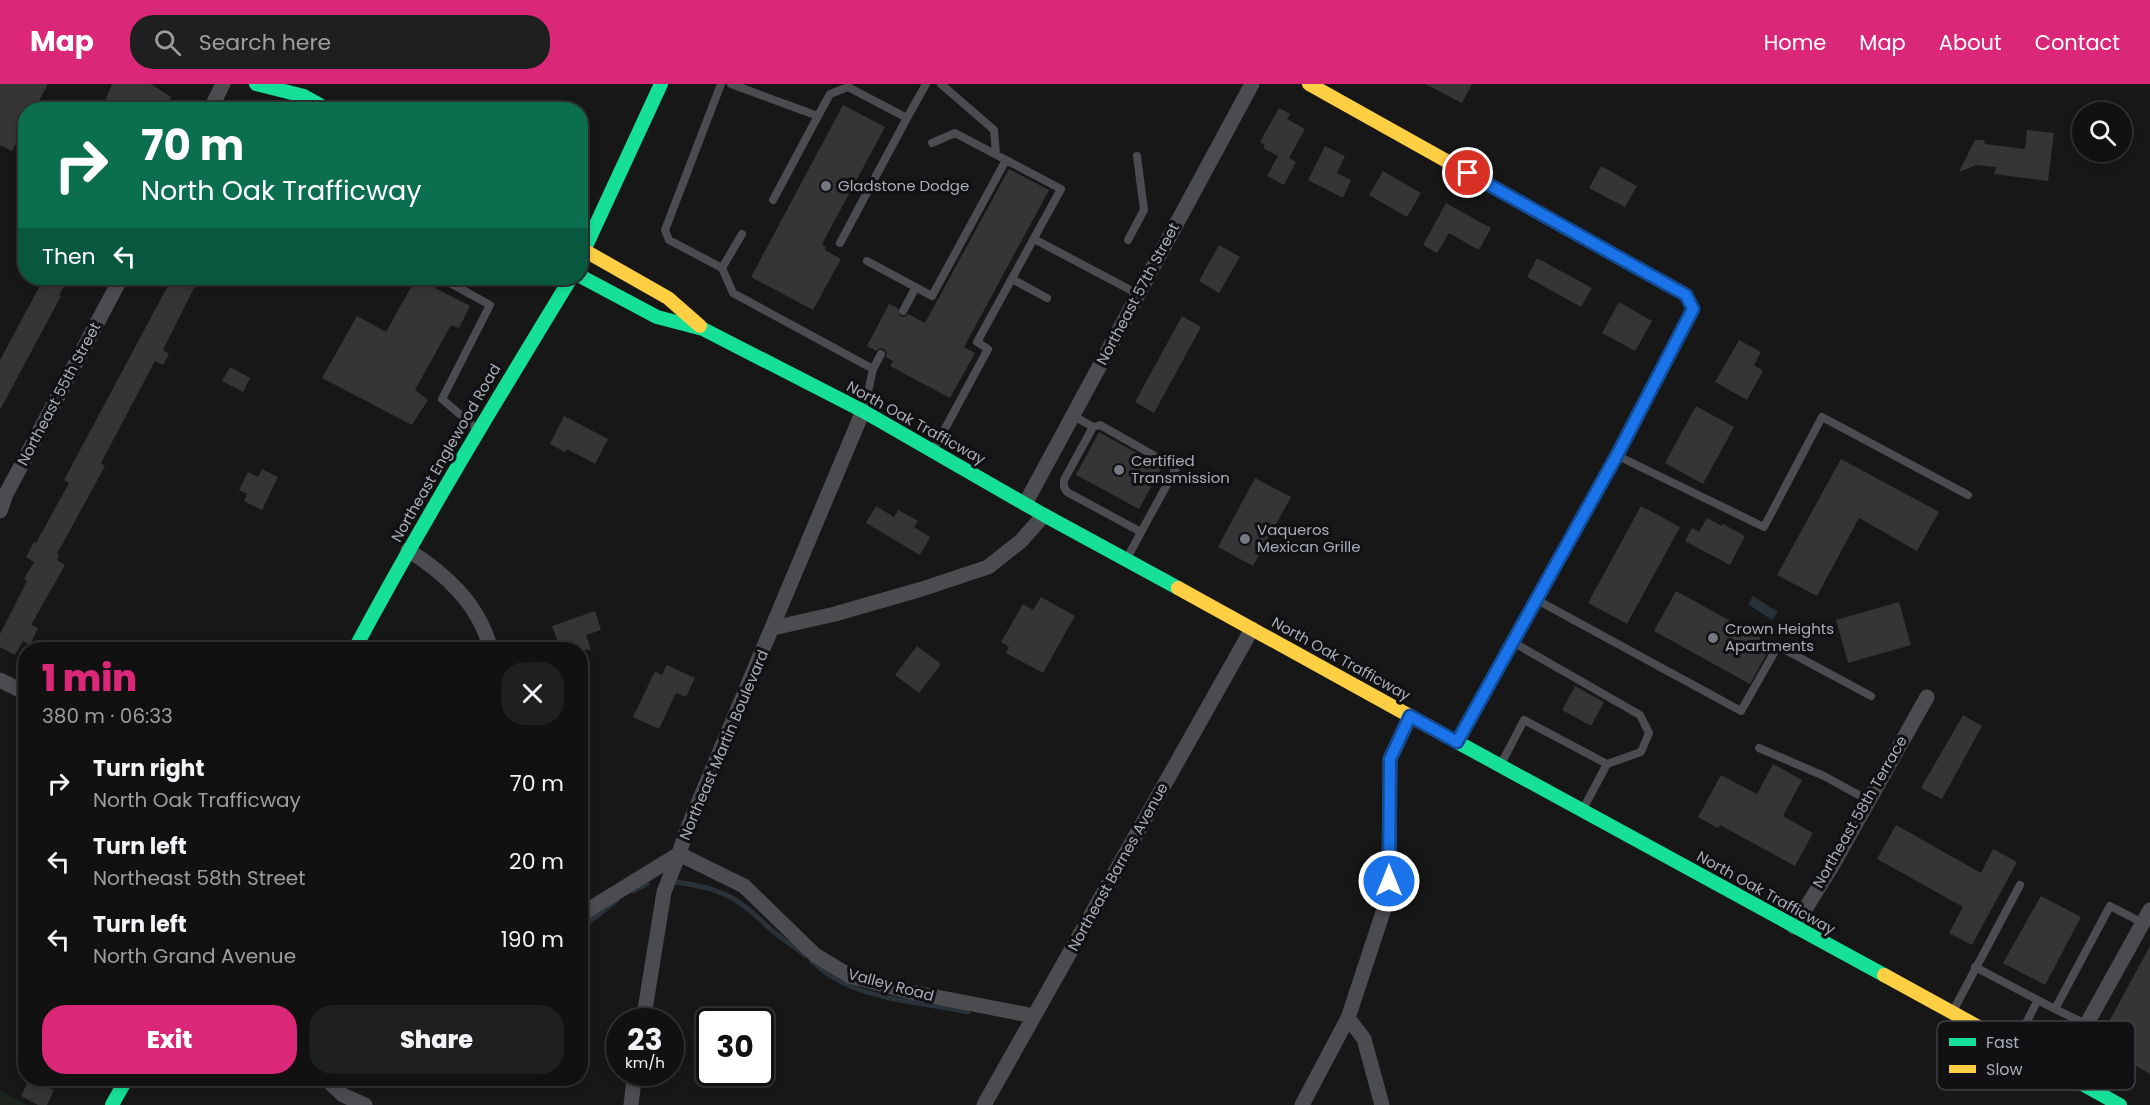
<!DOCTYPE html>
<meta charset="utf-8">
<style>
body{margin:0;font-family:Poppins,sans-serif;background:#1e1f1f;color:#f1f3f6;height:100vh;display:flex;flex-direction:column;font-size:22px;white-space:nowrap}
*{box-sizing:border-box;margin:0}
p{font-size:20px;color:#9c9d9f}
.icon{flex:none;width:33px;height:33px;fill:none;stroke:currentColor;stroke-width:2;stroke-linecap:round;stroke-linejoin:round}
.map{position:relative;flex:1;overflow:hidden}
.sheet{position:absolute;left:18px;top:558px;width:570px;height:444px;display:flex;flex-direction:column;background:#111;border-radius:24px;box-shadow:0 3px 9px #0003,0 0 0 2px #303131}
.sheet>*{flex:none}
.banner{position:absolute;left:18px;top:18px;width:570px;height:183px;border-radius:24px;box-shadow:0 3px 9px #0003,0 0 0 2px #303131;background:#0b6e4f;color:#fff;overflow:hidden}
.tools{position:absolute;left:2072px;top:18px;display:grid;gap:12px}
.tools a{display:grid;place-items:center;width:60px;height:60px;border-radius:50%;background:#111;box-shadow:0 3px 9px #0003,0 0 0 2px #303131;font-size:30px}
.speed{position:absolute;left:606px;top:924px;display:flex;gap:12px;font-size:30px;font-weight:700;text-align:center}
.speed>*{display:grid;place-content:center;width:78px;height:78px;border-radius:50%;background:#111;box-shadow:0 3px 9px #0003,0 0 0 2px #303131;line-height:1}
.speed small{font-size:15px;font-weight:400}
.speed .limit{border:3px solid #111;border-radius:9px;background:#fff;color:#111}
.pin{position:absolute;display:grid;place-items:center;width:51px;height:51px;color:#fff;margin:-26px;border:3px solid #fff;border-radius:50%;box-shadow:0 2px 6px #0007}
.me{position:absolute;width:66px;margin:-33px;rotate:0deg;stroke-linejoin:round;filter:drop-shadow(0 0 4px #0008)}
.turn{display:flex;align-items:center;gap:21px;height:126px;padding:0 24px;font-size:27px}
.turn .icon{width:78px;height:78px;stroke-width:2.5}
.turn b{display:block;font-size:42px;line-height:51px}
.then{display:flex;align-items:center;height:57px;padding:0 24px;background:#0003;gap:12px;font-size:22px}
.round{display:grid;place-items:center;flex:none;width:63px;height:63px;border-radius:24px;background:#1e1f1f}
.headline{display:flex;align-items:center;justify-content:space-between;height:102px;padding:0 24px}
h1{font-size:36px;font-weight:800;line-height:45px;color:#db2777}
.primary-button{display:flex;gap:12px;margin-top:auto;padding:12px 24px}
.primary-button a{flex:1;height:69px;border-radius:24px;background:#db2777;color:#fff;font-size:24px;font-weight:800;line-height:69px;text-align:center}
.primary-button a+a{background:#1e1f1f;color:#f1f3f6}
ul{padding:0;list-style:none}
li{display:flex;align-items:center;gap:18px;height:78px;padding:0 24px}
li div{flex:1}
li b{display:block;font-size:22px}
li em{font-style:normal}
header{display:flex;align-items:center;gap:36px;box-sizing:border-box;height:84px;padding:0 30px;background:#db2777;color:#fff}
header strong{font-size:28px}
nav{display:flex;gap:33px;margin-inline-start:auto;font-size:21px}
.search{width:420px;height:54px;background:#1e1f1f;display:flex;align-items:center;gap:15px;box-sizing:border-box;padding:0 21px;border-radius:24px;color:#9c9d9f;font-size:22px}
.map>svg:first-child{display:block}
</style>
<header>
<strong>Map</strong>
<div class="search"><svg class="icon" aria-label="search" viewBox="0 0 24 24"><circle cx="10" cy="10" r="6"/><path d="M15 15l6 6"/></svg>Search here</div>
<nav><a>Home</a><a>Map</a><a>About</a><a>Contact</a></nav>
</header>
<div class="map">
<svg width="2150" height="1021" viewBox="0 0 2150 1021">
<rect width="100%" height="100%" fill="#171717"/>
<!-- green -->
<path fill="#1d241e" d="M0,1007L27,1021H0Z"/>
<!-- water -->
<path fill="#2a3239" d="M1753,512L1778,528L1772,536L1748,520Z"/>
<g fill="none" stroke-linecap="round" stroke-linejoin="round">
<!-- stream -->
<path stroke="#2a3239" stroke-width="5" d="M676,798C719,804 737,812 767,842C778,853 793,861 805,871
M633,807L647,800
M580,845L617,816
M812,877C818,882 824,888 831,892C870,917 923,918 968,928"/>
</g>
<!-- building -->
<path fill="#353536" d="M0,0H48L34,26H26L25,43L12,67L0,61Z
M112,0H151L171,13L164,26H157L147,21L145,26H101Z
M1425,0H1472L1462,19Z
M843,21L885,43L822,160L826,163L825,166L841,175L813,226L751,193Z
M1279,24L1290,30L1287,35L1305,45L1289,74L1296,78L1284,101L1267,92L1278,72L1263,64L1265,61L1260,58Z
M2027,46L2054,49L2048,97L1994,90L1996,83L1976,81L1959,88L1975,56H1984L1985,60L2025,65Z
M1325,62L1345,72L1337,89L1351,96L1343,114L1308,96Z
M1601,82L1637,102L1625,123L1589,104Z
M1009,85L1049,106L964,263L975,269L950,314L890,282L893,277L886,273L887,269L884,265L880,264L876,267L867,262L889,220L898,224L900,232L904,233L908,230L925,239Z
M1383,87L1421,109L1407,133L1369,111Z
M1446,119L1491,144L1479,166L1449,149L1437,169L1423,161Z
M1219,161L1240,173L1219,209L1199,197Z
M1537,174L1592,204L1581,223L1527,193Z
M44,194H69L59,211L61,212L0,326V276Z
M172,194H199L163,266L169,270L163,281L155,277L101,379L105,382L57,470L59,472L57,476L65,481L31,541L38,544L30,561L23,557L15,571L0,563V550L23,505L27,496L24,495L34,478L26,473L34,458L36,459L69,399L64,396Z
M416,194L470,222L459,244L451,241L415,306L428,316L412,341L322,294L357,232L386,248Z
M1619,218L1652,237L1635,267L1602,249Z
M1182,232L1201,243L1154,329L1135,318Z
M1739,256L1761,268L1754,281L1763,287L1747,316L1715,298Z
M230,283L250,294L243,308L222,297Z
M1696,322L1734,343L1703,400L1665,379Z
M564,332L608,355L595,380L567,365L565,368L550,360Z
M1099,348L1162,383L1139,425L1076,391Z
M1841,375L1939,428L1917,467L1859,434L1817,512L1777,491Z
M262,385L278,393L262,426L244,417L247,410L239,406L248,388L258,393Z
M1255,394L1291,413L1253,482L1218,463Z
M876,422L894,433L898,426L918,437L914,443L930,453L920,471L866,439Z
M1641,422L1680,443L1627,540L1588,519Z
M1707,434L1722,442L1723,440L1745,452L1730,481L1685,457L1692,444L1699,448Z
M1676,507L1772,560L1750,600L1654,547Z
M1041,513L1075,532L1043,589L1006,569L1009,563L1001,558L1023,520L1033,526Z
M1899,518L1911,561L1848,579L1836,536Z
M595,527L601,546L586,551L591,566H576L573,557L559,561L552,542Z
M917,562L941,580L919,609L895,591Z
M667,581L695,594L686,613L676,609L659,645L633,633L655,587L662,591Z
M1575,602L1604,618L1591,642L1562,626Z
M1963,631L1982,642L1942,715L1921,704Z
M1773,680L1802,696L1783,732L1813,749L1795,782L1720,741L1718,744L1698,733L1721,691L1757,710Z
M1896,741L1981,789L1993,765L2017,778L1972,861L1949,849L1963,823L1877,775Z
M2041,812L2081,833L2045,901L2003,879Z
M2150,862V990L2125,976L2133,960L2105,945Z
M30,994H49L45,1002L54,1006L47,1021H38L21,1012Z"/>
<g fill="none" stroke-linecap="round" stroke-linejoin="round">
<!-- lane -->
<path stroke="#4b4c50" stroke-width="8" d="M721,0L665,146L669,156L722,184L733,209L873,285L864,326
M731,0L818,32L830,10L848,3L907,34L926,0
M941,0L994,46L996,70
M932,59L955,49L1061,105L977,258L988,265L934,365
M773,116L818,32
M1034,155L1138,210
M1128,156L1144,126L1137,72
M840,159L907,34
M867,177L932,212L1006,76
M722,184L742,150
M441,194L490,221L442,315L477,345
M1012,195L1047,214
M903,227L916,203
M873,285L881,270
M1072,331L1093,343L1100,341L1176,384L1127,474
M1093,343L1064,396V403L1067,408L1141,448
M1618,372L1764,443L1822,333L1968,411
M1537,516L1741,627L1778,562L1871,612
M1516,560L1640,631L1649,649L1641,668L1607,680
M1759,664L1824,692L1868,716
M1501,680L1524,636L1607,680L1583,725
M1975,883L2055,925
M1953,927L2020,801
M2086,940L2055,925L2110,822L2143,839
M2015,960L2038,916"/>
<!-- street -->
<path stroke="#4b4c50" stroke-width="15" d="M210,26L223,0
M1025,420L1252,0
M0,427L6,410L121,194
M408,466C446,490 479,520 491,566
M773,544L835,530L922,505L988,483L1021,457L1044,431
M0,596L26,609
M580,831L679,770L686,748L863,327
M1794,843L1832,782L1927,613
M1348,934L1364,955L1382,1021
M643,938L664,808L679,770L744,802L815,871L850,892L911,908L1034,932
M2060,988L2150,826
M325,994L343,1011L365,1021
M631,1021L635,988
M984,1021L1252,545
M1302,1021L1348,934L1384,825L1389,797L1390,675L1410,632"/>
<!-- fast -->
<path stroke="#16e098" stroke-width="14" d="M256,0L304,12L329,26
M580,175L661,0
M580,192L657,233L703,245L863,327L1044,431L1178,504
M354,566C422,439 496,317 571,194
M1446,652L1884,891
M1457,658L1617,371L1693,225L1686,211L1591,158
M2046,980L2120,1021
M112,1021L127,994"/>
<!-- slow -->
<path stroke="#ffcf43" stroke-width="14" d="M1309,0L1591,158
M580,164L668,214L700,242
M1178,504L1446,652
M1884,891L2046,980"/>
</g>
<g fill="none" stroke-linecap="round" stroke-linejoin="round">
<!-- route casing -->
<g stroke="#114b97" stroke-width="15">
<path id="route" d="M1389,797L1390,675L1410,632L1457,658L1617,371L1693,225L1686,211L1468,89"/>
</g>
<!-- route -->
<use href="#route" stroke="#1a73e8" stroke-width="10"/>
</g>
<!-- markers -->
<g fill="#757880" stroke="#111113" stroke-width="2">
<circle cx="826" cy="102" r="6"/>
<circle cx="1119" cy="386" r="6"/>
<circle cx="1245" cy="455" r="6"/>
<circle cx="1713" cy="554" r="6"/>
</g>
<g text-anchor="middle" stroke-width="6" stroke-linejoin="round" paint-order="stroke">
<!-- poi labels -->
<g font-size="15" fill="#a8adb8" stroke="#111113" text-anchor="start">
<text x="838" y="107">Gladstone Dodge</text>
<text x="1131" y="382">Certified<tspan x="1131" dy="17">Transmission</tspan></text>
<text x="1257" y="451">Vaqueros<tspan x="1257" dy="17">Mexican Grille</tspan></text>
<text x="1725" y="550">Crown Heights<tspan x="1725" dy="17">Apartments</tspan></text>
</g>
<!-- street labels -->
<g font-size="15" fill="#a8adb8" stroke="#111113">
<text transform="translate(1138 210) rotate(-62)" y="5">Northeast 57th Street</text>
<text transform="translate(59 310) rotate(-62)" y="5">Northeast 55th Street</text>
<text transform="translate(916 339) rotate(29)" y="5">North Oak Trafficway</text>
<text transform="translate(446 369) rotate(-60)" y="5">Northeast Englewood Road</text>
<text transform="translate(1341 575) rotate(29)" y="5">North Oak Trafficway</text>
<text transform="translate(724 661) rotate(-67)" y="5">Northeast Martin Boulevard</text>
<text transform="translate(1860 728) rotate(-60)" y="5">Northeast 58th Terrace</text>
<text transform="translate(1118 783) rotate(-61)" y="5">Northeast Barnes Avenue</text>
<text transform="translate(1766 809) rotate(29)" y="5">North Oak Trafficway</text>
<text transform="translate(891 901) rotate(15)" y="5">Valley Road</text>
</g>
</g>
<!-- legend -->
<rect x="1937" y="937" width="198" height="69" rx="9" fill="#111113" stroke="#3e4045" stroke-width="1.5"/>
<rect x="1949" y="954" width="27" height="8" fill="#16e098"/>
<rect x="1949" y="981" width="27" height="8" fill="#ffcf43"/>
<g font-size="16" fill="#a8adb8">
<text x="1986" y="964">Fast</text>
<text x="1986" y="991">Slow</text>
</g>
</svg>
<div class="tools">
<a><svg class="icon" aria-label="search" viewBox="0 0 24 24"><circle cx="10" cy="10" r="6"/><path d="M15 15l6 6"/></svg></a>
</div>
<div class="speed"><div>23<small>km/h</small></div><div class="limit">30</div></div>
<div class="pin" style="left:1468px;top:89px;background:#d93025"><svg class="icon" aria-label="arrive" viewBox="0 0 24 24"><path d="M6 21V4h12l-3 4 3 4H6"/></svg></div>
<svg class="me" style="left:1389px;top:797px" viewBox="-20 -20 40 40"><circle r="17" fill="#1a73e8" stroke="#fff" stroke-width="3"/><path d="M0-11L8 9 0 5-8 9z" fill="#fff"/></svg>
<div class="banner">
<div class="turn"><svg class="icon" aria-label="right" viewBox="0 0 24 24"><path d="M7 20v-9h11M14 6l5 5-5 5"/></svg><div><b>70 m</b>North Oak Trafficway</div></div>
<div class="then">Then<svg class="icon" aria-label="left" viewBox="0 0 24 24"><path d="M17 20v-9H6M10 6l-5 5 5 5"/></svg></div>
</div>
<section class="sheet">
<div class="headline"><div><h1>1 min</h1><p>380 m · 06:33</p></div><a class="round"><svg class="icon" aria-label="close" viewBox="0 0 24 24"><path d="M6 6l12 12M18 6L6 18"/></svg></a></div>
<ul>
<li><svg class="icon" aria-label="right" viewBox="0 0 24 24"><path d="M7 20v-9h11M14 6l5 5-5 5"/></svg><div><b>Turn right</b><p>North Oak Trafficway</p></div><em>70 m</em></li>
<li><svg class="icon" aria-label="left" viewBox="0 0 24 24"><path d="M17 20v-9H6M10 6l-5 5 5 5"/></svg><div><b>Turn left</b><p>Northeast 58th Street</p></div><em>20 m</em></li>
<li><svg class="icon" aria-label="left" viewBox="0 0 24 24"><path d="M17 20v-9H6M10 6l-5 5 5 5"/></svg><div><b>Turn left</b><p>North Grand Avenue</p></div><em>190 m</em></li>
</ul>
<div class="primary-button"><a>Exit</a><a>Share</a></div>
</section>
</div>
